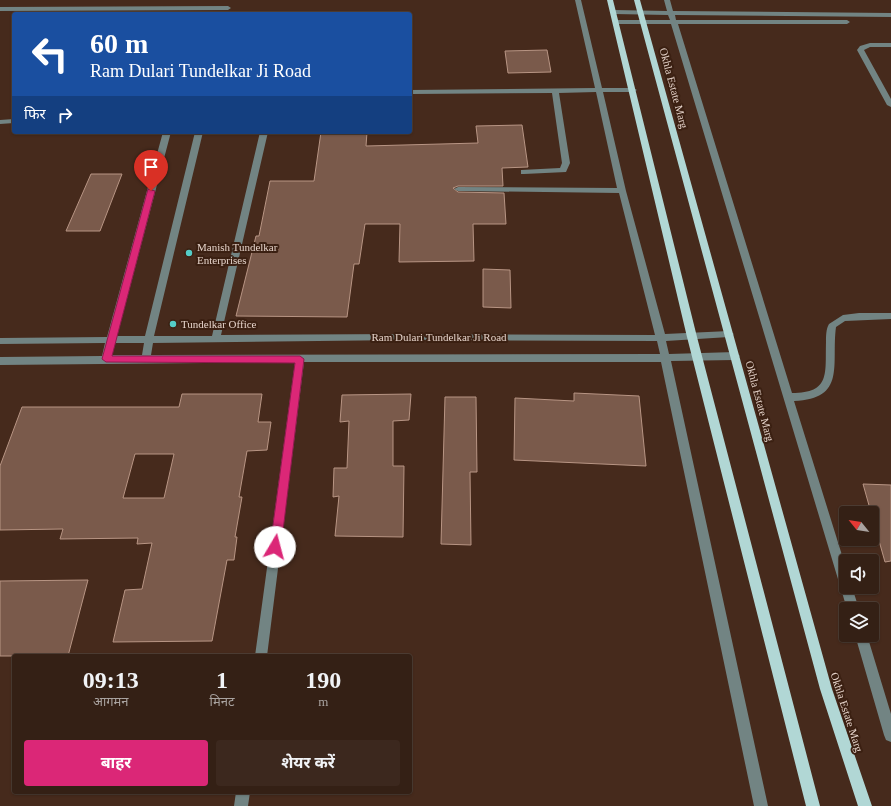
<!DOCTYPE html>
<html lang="hi">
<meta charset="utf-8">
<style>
body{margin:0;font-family:"Times New Roman","Noto Sans Devanagari",serif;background:#3c281e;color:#f1f3f6;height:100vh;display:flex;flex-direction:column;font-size:15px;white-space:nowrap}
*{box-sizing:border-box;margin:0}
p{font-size:13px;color:#a9a3a0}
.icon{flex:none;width:22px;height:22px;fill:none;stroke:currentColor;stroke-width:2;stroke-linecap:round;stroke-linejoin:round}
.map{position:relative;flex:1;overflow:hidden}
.side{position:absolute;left:12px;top:654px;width:400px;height:140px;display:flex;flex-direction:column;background:#342015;border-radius:4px;box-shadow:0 1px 3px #0004,0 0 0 1px #4e3e34}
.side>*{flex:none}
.guide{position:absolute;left:12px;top:12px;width:400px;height:122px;border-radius:4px;box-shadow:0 1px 3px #0004,0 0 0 1px #4e3e34;background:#1a4fa0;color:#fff;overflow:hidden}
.needle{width:26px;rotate:300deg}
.tools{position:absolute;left:839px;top:506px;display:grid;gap:8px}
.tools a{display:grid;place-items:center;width:40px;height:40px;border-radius:4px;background:#342015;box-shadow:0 1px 3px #0004,0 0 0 1px #4e3e34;font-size:20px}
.pin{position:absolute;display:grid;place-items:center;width:34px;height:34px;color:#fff;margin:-41px -17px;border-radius:50% 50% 50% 0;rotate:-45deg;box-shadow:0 0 4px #0007}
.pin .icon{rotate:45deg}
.me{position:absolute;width:44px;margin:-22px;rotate:8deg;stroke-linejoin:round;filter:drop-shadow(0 0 3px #0008)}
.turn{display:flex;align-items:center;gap:14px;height:84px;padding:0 12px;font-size:18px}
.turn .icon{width:52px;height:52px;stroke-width:2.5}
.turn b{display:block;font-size:28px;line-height:34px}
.then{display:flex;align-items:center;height:38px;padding:0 12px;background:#0003;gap:8px;font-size:15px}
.eta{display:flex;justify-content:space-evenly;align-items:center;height:68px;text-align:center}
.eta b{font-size:24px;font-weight:700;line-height:28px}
.primary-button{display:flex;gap:8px;margin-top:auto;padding:8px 12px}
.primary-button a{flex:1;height:46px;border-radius:4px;background:#db2777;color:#fff;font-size:16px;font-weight:700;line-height:46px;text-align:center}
.primary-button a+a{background:#3c281e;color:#f1f3f6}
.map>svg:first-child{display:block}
</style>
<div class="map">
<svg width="891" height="806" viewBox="0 0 891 806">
<rect width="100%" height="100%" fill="#462a1c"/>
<!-- building -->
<path fill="#7a5a4b" stroke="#b89584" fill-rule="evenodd" d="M547,50L551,72L508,73L505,51Z
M522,125L528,167L502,168L503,186H458L453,188L458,192L504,193L506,224H473L474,261L399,262L400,224H365L359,264H354L347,317L236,316L256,236H259L270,181H314L321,132H367L366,146L478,143L476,126Z
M91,174H122L100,231H66Z
M483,269L510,270L511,308L483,307Z
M574,393L639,396L646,466L514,460L515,398L574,401Z
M182,394H262L258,422H271L267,450L247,451L239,497H242L235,537H237L234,560H227L212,641L113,642L125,590L142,589L152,543L137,544L138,538L60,539L63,529L0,530V466L22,407H179ZM135,454H174L164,498H123Z
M411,394L409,420L393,421V466H404L403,537L335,536L339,496L333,497L334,468H347L349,421L340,422L342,395Z
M445,397H476L477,472H470L471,545L441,544Z
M863,484L891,485V561L885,562Z
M88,580L68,656H0V581Z"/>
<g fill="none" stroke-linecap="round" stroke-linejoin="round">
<!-- minor -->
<path fill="#728483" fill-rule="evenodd" d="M575,0H581L602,88H633L637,90L633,92H603L626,191L665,334L729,331L734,334L729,337L666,341L669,354L735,352L740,356L735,360L671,361L768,806H754L661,362H304L267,656H255L295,362L0,365V357L102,356L105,343L0,344V338L107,337L163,132H171L117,336H145L195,132H203L154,336H212L260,132H268L221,335L404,334L655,335L619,193L458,191L454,189L458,187L617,188L596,92L559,93L570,163L566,172L524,174H521V170L560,168L562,163L552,93L410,94V90L595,88ZM404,340L657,341L660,354L151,355L153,343ZM115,343H144L142,355H112Z
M664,0H670L673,11L891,13V17L675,15L676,20H847L850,22L847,24H678L792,393C831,393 825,373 826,342C826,336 826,329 829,324L843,315L859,313H891V319L845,321L836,327C831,364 847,399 794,401L846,568V587H852L859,609H847L671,24H616L613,22L616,20H670L668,15L614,14L611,12L614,10L667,11Z
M0,7L228,6L231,8L228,10L0,11Z
M870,43H891V47H870L864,50L891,99V107L887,105L857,50L860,46Z
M14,119V123L0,124V120Z
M855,635H867L891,714V742L886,740L884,735Z
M236,792H250L248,806H234Z"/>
<!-- major -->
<path fill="#b1d7d5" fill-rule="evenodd" d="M607,0H613L697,337L820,806H806L687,337Z
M634,0H640L832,689L872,806H858L820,689Z"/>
</g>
<!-- route -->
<path fill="#db2777" stroke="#8e194d" d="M148,189L155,191L112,356H300L304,359L281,547L275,551L270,547L295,363L106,362L102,359Z"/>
<!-- markers -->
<g fill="#54cdc8" stroke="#3b2012" stroke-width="1.5">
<circle cx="189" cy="253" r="4"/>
<circle cx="173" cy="324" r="4"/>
</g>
<g text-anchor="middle" stroke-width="4" stroke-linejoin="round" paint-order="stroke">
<!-- street labels -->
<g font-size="11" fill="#e5d3ca" stroke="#3b2012">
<text transform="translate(674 88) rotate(75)" y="4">Okhla Estate Marg</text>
<text x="439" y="341">Ram Dulari Tundelkar Ji Road</text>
<text transform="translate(760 401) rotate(75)" y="4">Okhla Estate Marg</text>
<text transform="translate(847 712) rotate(72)" y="4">Okhla Estate Marg</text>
</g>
<!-- poi labels -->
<g font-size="11" fill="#e5d3ca" stroke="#3b2012" text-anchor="start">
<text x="197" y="251">Manish Tundelkar<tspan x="197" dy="13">Enterprises</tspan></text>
<text x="181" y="328">Tundelkar Office</text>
</g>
</g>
</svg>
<div class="tools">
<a><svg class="needle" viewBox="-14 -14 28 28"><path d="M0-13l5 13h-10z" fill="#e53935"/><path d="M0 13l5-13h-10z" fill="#a9a3a0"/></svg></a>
<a><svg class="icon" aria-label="sound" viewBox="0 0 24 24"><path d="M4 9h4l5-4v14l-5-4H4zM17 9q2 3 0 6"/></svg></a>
<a><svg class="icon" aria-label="layers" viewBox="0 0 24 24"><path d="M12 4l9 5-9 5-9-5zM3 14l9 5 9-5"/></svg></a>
</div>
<div class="pin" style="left:151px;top:191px;background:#d93025"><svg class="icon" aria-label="arrive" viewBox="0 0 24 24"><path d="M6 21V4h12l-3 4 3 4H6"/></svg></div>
<svg class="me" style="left:275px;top:547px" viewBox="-20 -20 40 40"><circle r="19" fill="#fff"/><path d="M0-13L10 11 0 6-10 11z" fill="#db2777"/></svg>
<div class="guide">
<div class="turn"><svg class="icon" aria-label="left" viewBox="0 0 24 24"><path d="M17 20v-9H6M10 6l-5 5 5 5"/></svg><div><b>60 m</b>Ram Dulari Tundelkar Ji Road</div></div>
<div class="then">फिर<svg class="icon" aria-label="right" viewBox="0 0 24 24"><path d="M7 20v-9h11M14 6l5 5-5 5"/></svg></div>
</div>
<section class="side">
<div class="eta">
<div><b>09:13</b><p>आगमन</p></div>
<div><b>1</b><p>मिनट</p></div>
<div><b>190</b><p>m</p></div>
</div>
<div class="primary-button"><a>बाहर</a><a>शेयर करें</a></div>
</section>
</div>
